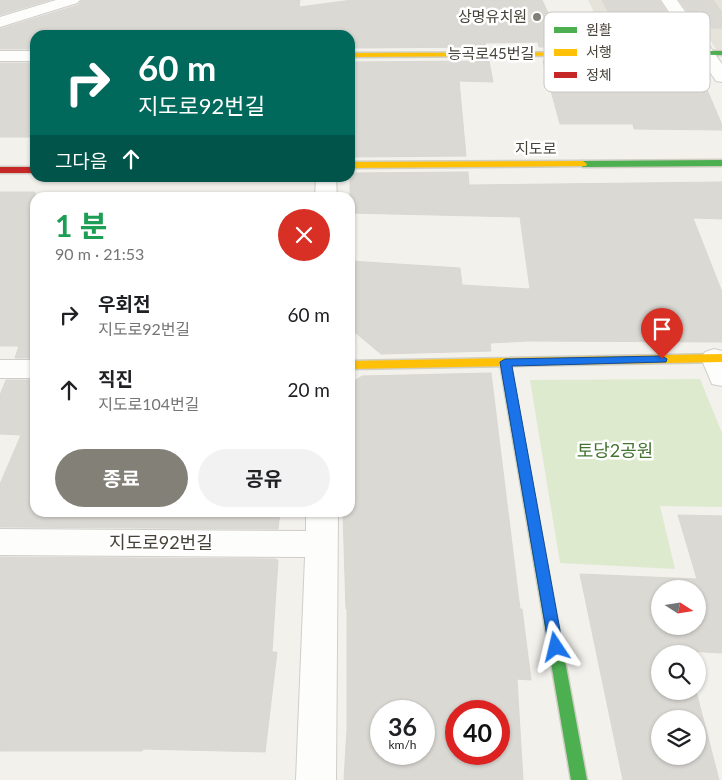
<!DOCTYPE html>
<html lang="ko">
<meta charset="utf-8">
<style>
body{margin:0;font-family:Lato,"Noto Sans KR",sans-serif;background:#f2f2f2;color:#202124;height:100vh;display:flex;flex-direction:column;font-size:19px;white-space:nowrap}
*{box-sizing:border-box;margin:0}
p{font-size:16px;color:#757577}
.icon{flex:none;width:28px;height:28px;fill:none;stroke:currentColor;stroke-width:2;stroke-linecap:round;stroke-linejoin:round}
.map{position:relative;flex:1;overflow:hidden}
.sheet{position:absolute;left:30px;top:192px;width:325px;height:325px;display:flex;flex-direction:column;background:#fff;border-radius:15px;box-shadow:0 1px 4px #0004}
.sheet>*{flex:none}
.banner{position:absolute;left:30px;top:30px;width:325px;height:152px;border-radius:15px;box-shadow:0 1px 4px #0004;background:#00695c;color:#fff;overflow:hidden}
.needle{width:32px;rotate:102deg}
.tools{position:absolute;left:651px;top:580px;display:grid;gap:10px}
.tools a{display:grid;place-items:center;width:55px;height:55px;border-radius:50%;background:#fff;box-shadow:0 1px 4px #0004;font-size:25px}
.speed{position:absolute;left:370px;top:700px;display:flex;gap:10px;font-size:25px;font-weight:700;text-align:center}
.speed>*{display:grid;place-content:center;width:65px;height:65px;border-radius:50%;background:#fff;box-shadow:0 1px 4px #0004;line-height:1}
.speed small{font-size:12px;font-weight:400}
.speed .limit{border:8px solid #d22;background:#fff;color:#111}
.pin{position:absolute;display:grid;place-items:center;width:42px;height:42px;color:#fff;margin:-51px -21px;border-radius:50% 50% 50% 0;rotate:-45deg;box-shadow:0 0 5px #0007}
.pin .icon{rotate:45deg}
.me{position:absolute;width:55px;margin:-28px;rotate:350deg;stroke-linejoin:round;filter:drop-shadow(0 0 4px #0008)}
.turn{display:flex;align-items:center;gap:18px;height:105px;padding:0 25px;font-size:22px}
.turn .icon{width:65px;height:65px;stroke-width:2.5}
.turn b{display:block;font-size:35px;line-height:42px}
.then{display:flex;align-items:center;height:48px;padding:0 25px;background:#0003;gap:10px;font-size:19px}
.round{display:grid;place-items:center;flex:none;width:52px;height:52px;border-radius:26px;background:#f2f2f2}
.overview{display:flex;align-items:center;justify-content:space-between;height:85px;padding:0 25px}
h1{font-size:30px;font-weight:700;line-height:38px;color:#1e9e55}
.cta{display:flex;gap:10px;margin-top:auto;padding:10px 25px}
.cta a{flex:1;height:58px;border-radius:30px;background:#838078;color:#fff;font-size:20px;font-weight:700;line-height:58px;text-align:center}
.cta a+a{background:#f2f2f2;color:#202124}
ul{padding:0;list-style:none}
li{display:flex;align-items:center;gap:15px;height:75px;padding:0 25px}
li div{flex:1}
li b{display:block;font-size:19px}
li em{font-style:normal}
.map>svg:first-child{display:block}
</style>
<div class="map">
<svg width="722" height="780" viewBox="0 0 722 780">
<rect width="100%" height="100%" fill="#f2f1ec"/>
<!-- residential -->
<path fill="#e5e3da" d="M588,0H650L681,49H612Z
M683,0H722V49H716Z"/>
<!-- green -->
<path fill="#ddeace" d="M700,379L722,433V507L660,506L675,569L560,563L530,380Z"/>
<!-- building -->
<path fill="#dbd9d4" stroke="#dad8d2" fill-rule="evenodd" d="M0,0H50L0,15Z
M82,0H300L299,7L352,0H542L564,47H539L538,42L485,43L486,47L350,48V35H35V49H0V29L78,5Z
M602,0H659L678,28H663L672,46L626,47Z
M679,0H713L722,12V28H699Z
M679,60L692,85H705L722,125V130L634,129L633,124H560L543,61Z
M489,61L493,82L459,81L466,156L350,157V62Z
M0,63H35V137H0Z
M468,172L469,185L722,182V219L693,218L722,292V342L528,341L490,343L491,351L381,354L350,328V261L460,268L462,285L530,289L520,217L350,213V173Z
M0,192H35V358H15L19,346H0Z
M491,373L520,609H522L531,680L517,679L523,780H344L347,729V609H346L343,512H350V384L362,376ZM381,711H424V754H381ZM456,711H499V754H456Z
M6,380H35V512H280L278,529L0,527V484L21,435L0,434V395Z
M678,515L722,516V653L687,651V654H660V691H696L719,780H623L580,574L697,579ZM660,589H698V626H660ZM660,719H698V756H660Z
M0,557L275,559L278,560L272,652H277L265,752L143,749L142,751H0Z"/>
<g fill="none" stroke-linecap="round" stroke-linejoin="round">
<!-- street casing -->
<g stroke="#cfceca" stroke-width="2">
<path id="street" d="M56,0H80L77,3L0,27V17Z
M661,0H677L722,64V82L716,81Z
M0,51H35V61H0Z
M316,178H336L337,198H315Z
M714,349L722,351V386L712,384L701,358L705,352Z
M0,360H35V378H0Z
M306,512H338L336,780H296L305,557L0,555V529L306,531Z"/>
</g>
<!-- fast casing -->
<g stroke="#d0cec3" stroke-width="3">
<path id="fast" d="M641,51H722V55L639,54L637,53Z
M722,160V166L583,167L579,164L583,161Z
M505,359L510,363L587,780H571L500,363Z"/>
</g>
<!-- slow casing -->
<g stroke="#d0cec3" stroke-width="3">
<path id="slow" d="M643,52L645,53L641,55L350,57V53Z
M583,161L587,164L586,166L350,168V162Z
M722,354V362L350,369V361Z"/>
</g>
<!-- jam casing -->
<g stroke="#d0cec3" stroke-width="3">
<path id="jam" d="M0,167H35V173H0Z"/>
</g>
<!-- street -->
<use href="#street" fill="#fdfdfc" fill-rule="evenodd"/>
<!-- fast -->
<use href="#fast" fill="#4caf50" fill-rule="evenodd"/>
<!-- slow -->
<use href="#slow" fill="#ffc107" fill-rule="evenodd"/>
<!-- jam -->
<use href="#jam" fill="#c62828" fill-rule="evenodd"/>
</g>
<!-- route -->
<path fill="#1a73e8" stroke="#114b97" d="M662,356L667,359L666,362L512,366L563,647L561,652L556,654L551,652L549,647L500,362L505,359Z"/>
<!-- markers -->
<circle fill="#838078" stroke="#fff" stroke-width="2" cx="537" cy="17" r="5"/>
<g text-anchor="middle" stroke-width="5" stroke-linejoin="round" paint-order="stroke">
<!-- far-poi labels -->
<g font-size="15" fill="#474339" stroke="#fff" text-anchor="end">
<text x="527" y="22">상명유치원</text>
</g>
<!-- far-street labels -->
<g font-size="15" fill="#474339" stroke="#fff">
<text x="491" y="59">능곡로45번길</text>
<text x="536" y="154">지도로</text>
</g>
<!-- park labels -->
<g font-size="18" fill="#437530" stroke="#fff">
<text x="615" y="457">토당2공원</text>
</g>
<!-- street labels -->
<g font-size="18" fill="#474339" stroke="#fff">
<text x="161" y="549">지도로92번길</text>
</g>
</g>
<!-- legend -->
<rect x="544" y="12" width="166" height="80" rx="8" fill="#fff" stroke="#c8c7c4" stroke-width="1"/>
<rect x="554" y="27" width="23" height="6" fill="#4caf50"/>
<rect x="554" y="49" width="23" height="7" fill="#ffc107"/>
<rect x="554" y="72" width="23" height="6" fill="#c62828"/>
<g font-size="14" fill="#474339">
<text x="586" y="35">원활</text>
<text x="586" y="57">서행</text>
<text x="586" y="80">정체</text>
</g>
</svg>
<div class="tools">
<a><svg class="needle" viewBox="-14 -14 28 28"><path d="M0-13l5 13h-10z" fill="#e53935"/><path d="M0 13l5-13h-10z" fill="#757577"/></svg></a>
<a><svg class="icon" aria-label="search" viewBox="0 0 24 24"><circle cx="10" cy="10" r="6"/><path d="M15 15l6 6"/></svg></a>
<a><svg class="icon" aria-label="layers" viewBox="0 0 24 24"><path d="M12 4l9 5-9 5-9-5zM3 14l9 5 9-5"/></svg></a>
</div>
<div class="speed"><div>36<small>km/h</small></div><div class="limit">40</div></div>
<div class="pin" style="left:662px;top:359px;background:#d93025"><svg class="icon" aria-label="arrive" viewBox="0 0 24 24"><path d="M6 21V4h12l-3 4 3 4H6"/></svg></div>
<svg class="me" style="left:556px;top:647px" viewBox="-20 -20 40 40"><path d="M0-17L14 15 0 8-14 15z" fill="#1a73e8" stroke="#fff" stroke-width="4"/></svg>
<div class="banner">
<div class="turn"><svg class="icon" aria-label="right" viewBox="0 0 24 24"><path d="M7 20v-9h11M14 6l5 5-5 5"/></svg><div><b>60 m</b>지도로92번길</div></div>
<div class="then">그다음<svg class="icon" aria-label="ahead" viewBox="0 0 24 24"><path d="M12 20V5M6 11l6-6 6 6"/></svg></div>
</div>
<section class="sheet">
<div class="overview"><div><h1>1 분</h1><p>90 m · 21:53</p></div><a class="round" style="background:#d93025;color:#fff"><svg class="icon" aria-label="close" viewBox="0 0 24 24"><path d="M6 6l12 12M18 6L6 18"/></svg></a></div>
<ul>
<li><svg class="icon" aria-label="right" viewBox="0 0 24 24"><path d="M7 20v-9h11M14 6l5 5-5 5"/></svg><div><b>우회전</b><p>지도로92번길</p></div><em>60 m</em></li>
<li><svg class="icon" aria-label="ahead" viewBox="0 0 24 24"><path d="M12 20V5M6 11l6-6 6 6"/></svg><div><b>직진</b><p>지도로104번길</p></div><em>20 m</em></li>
</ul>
<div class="cta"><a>종료</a><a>공유</a></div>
</section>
</div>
